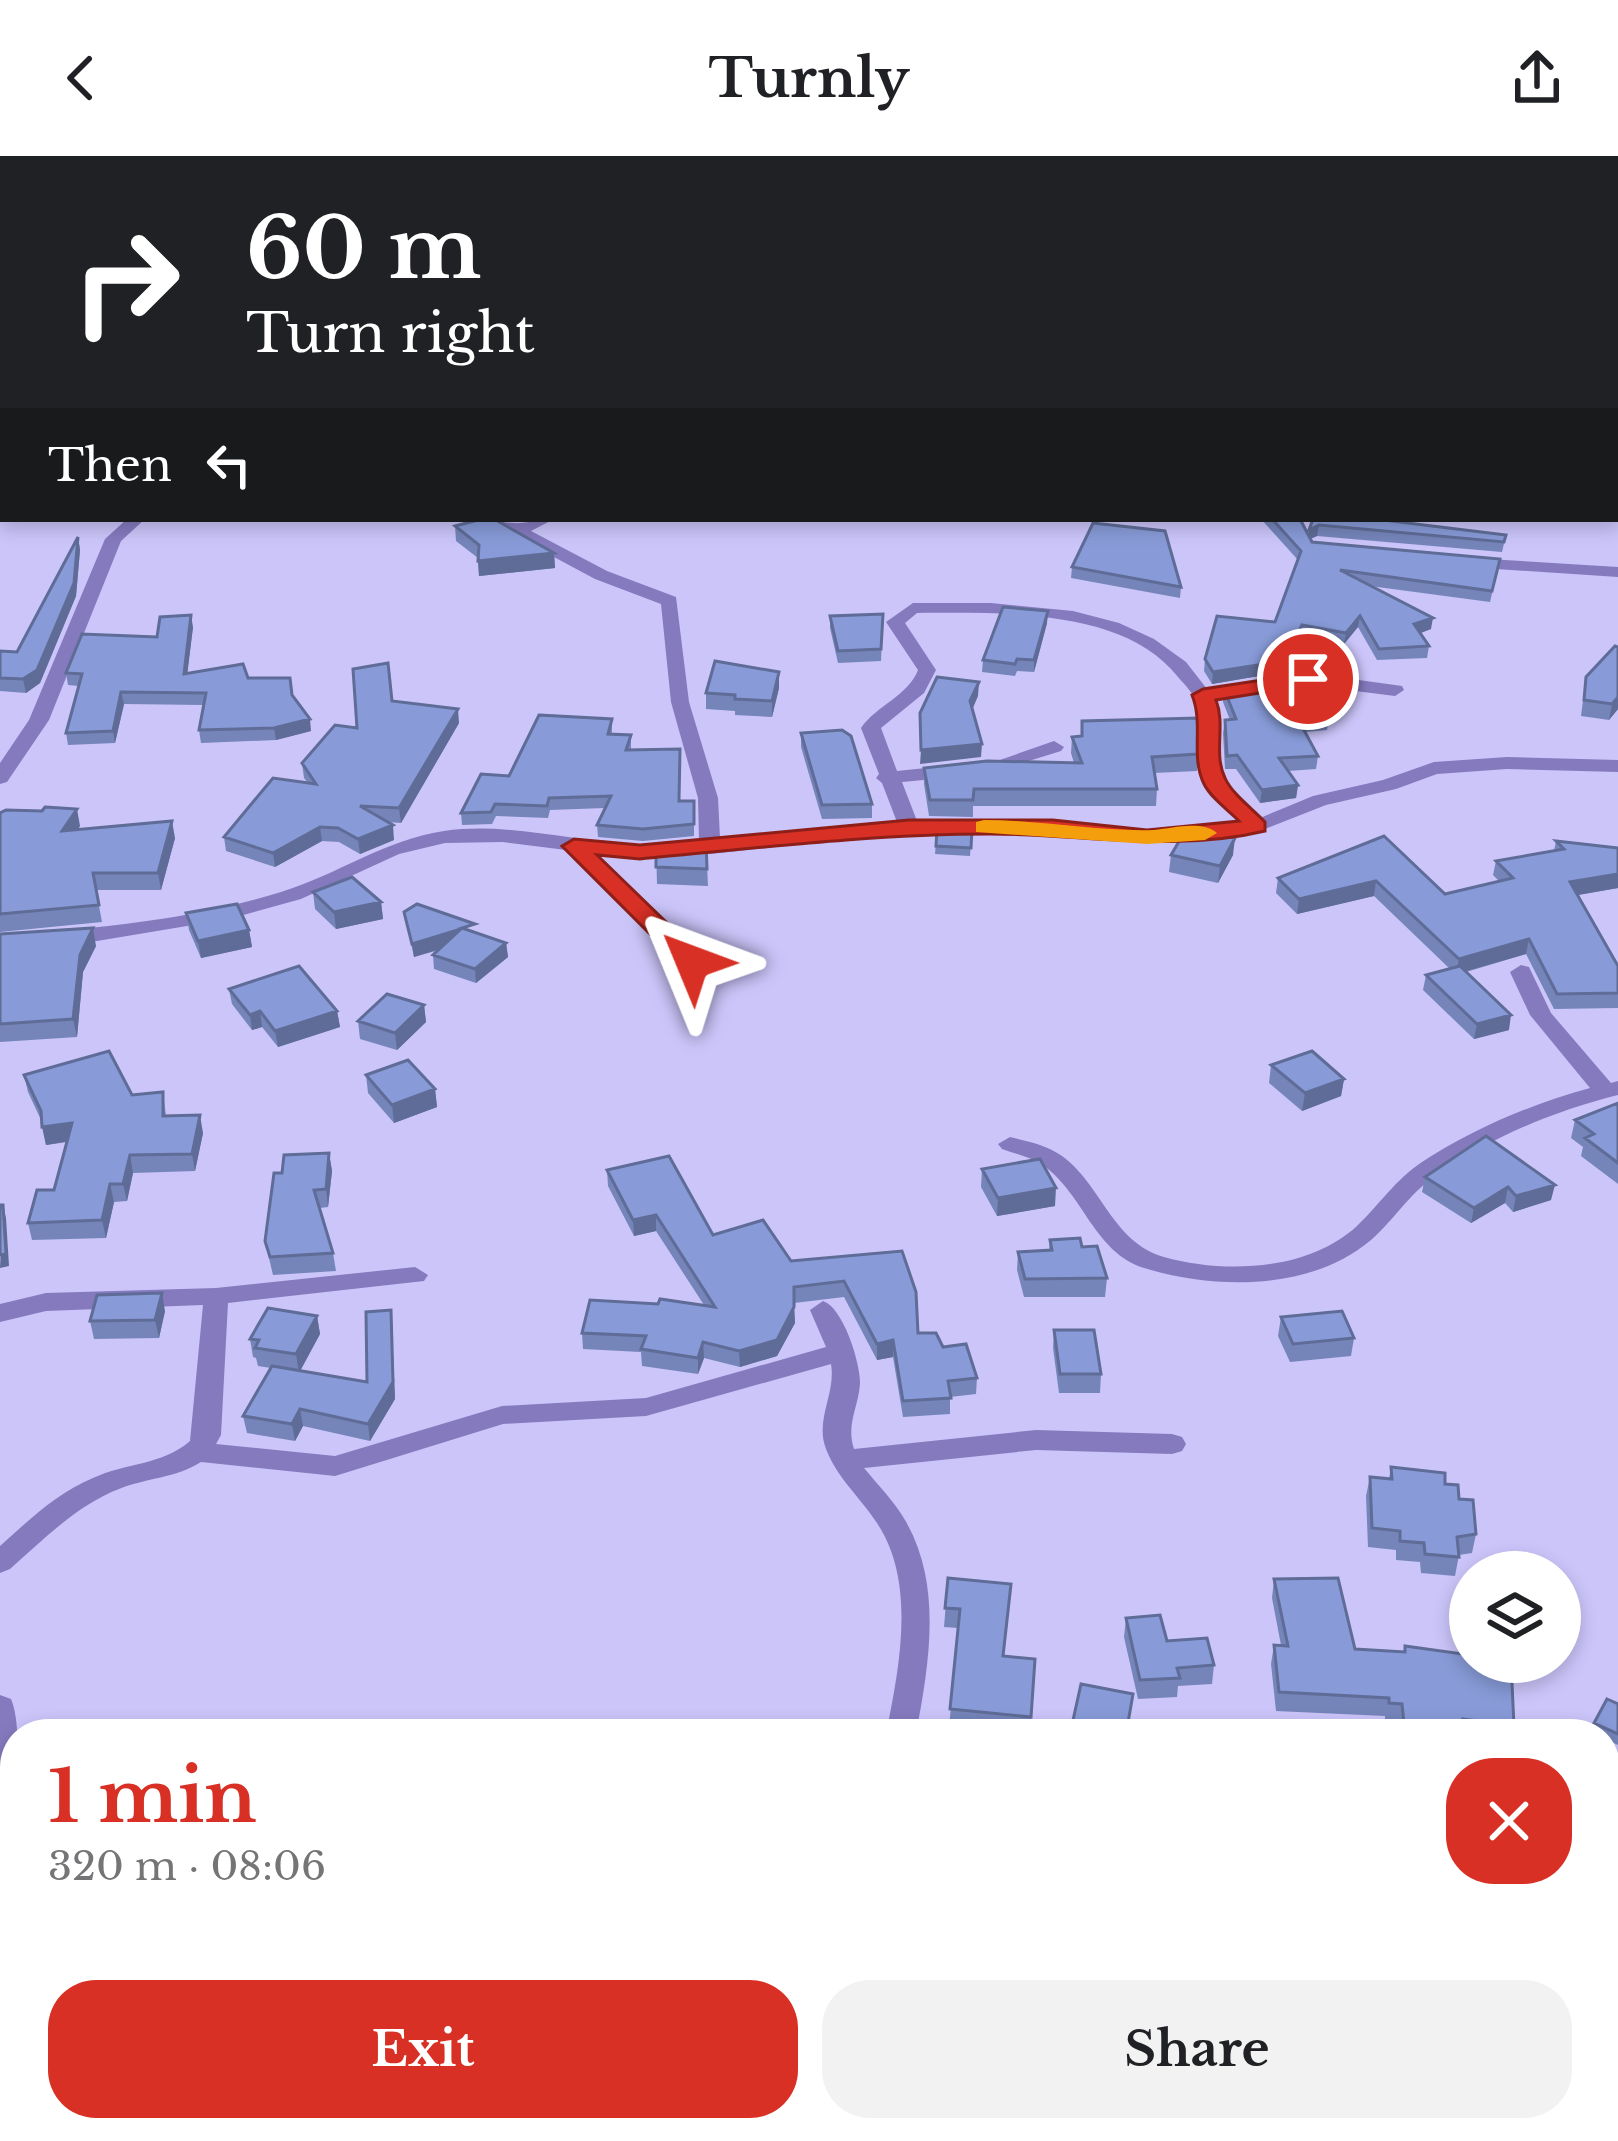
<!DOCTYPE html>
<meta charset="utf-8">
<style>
body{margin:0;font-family:"Libre Baskerville",serif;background:#f2f2f2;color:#202124;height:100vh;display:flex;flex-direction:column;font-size:45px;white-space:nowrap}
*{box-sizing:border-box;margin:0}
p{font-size:39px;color:#757577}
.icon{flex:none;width:66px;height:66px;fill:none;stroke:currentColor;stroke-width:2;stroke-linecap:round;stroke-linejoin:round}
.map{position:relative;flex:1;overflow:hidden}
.side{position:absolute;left:0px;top:1563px;width:1620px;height:423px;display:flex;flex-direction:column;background:#fff;border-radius:48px 48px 0 0;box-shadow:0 6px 18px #0003}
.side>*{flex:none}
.banner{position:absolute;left:0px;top:0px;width:1620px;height:366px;box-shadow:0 6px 18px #0003;background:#202124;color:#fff;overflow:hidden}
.buttons{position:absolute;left:1449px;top:1395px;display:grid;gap:24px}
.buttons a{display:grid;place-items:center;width:132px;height:132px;border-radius:50%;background:#fff;box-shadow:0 6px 18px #0003;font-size:60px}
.pin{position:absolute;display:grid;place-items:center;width:102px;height:102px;color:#fff;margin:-51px;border:6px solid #fff;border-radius:50%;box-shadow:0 3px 12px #0007}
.me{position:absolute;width:132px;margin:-66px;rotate:314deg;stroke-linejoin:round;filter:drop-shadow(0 0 9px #0008)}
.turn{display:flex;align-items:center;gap:42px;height:252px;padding:0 48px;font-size:54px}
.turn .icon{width:156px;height:156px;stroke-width:2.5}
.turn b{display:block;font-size:84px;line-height:102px}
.then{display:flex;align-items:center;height:114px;padding:0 48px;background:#0003;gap:24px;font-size:45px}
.round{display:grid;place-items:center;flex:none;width:126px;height:126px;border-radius:48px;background:#f2f2f2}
.overview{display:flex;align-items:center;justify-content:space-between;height:204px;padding:0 48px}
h1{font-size:72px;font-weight:700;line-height:90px;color:#d93025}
.button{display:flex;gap:24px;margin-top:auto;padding:24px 48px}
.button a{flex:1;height:138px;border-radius:48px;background:#d93025;color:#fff;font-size:48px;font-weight:700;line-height:138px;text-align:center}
.button a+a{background:#f2f2f2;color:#202124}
header{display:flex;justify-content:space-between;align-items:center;height:156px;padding:0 48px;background:#fff;font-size:54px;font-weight:700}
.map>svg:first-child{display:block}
</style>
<header><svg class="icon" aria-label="back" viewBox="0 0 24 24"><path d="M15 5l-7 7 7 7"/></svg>Turnly<svg class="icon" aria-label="share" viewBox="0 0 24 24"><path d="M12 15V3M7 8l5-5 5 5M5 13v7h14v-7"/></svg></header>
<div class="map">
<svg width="1618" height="1985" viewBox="0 0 1618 1985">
<rect width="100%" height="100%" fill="#cbc5fa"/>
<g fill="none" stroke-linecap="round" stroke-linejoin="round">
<!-- minor -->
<path fill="#857abe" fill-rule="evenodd" d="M461,0H473V3H461Z
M1470,0H1486L1488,3H1472Z
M0,22H3V30H0Z
M1617,73H1618V81H1617Z
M0,214L3,215V227L0,226Z
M1617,226H1618V236H1617Z
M3,292V302L0,303V293Z
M127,363H145L121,385L49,564L7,626L0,628V607L29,564L105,383Z
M471,363C485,363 498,366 513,367C525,368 541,363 554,363L531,375L607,415L676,441L689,546L718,642L720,682L897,666L882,627L876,622L879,618L861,572C877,549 908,540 918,514L886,466L913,447H991L1073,455L1119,467L1154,483L1186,506L1207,533L1308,517L1402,530L1404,534L1395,540L1308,529L1214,543C1226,570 1210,602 1226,627C1235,641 1248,651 1260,662L1313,640L1383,624L1434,606L1507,601L1618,604V616L1507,613L1437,618L1396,633L1326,649L1257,676L1146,687L1053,677H909L710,698L640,702L592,697L700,801L703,806L692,813L684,811L566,694L503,686L445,687L399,698L301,743L229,763L97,785L0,791V779C94,773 190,764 281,736C337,719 384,684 444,675C507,666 572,685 635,689C656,691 679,686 699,684L698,642L671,546L661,448L595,423L511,378ZM917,457C997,457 1124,451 1178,521C1186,530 1195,539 1199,551C1204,566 1200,582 1199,597C1198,627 1220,647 1241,666L1146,675L1053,665H917L902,626L955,621L965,615L955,609L897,615L881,572L924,537L936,514L905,467Z
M1471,402L1618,411V421L1465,411V403Z
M1054,585L1064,591L1061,595L990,617L980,611Z
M1521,809L1529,811L1551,857L1611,927L1618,925V939C1554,955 1489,982 1435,1020C1409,1038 1394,1064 1371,1084C1311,1135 1216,1134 1144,1112C1094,1096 1084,1039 1044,1010C1031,1001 1016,998 1002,993L998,988L1010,981C1027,985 1047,989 1062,1000C1102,1029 1112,1086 1164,1101C1225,1118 1308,1115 1357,1070C1380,1048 1395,1024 1422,1006C1473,973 1531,948 1590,932L1530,859L1510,816Z
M415,1111L428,1119L424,1125L228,1147L221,1279L216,1288L335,1300L502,1250L646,1242L826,1191L810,1154L823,1145C843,1151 861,1208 860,1228C858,1253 846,1268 854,1293L1036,1274L1172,1278L1182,1281L1186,1288L1182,1295L1172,1298L1036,1294L864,1312C878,1329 894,1345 905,1364C943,1429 929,1508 916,1578H886C899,1513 917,1427 877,1367C860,1341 835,1320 825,1290C816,1262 836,1237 831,1208L646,1260L503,1268L335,1320L201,1306C176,1322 146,1322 119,1333C77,1349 43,1384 10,1413L0,1417V1390C29,1364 57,1337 93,1322C125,1307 163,1309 190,1285L203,1149L46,1155L0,1166V1148L46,1137L216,1132Z
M0,1539L11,1543C20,1564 19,1608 11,1630L0,1634Z
M0,1726L15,1728V1756L0,1754Z
M300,1971H336L329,1985H293Z
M714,1971H776L783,1974L788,1985H727L720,1982Z
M1075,1971H1143L1137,1982L1130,1985H1063L1068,1974Z
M1257,1971H1340L1347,1974L1352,1985H1270L1263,1982Z"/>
</g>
<!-- wall -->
<path fill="#7585ba" d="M294,0H377L374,3H310Z
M1261,363H1300L1308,379L1313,363L1506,379L1502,396L1317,380L1310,383L1312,386L1500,403L1490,446L1370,430L1431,473L1420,477L1429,490L1427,502L1377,504L1358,471L1344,488L1301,481L1283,516L1212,528L1204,515L1205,503L1275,466L1298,404Z
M455,370L554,397L555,412L479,420L478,402L456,385Z
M78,381L80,394L76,440L40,527L26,537L0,535V495L17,496Z
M1072,411L1181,431L1180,442L1071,422Z
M883,458L881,505L838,507L830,472V460Z
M1047,467L1034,516L1017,515L1015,520L982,516L983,504Z
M193,471L187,517L248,522L292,540L311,575L276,584L201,587L199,574L203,549L124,548L115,587L68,589L66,577L79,530L68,529L66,517L157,481Z
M1586,521L1618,553L1609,564L1581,560Z
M779,532L772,561L735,559V555L706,553V537Z
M1224,533L1329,561L1327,574L1305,576L1318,600L1316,613L1288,615L1298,629L1296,642L1260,647L1236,613H1225L1223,577L1225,564H1230L1223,546Z
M392,545L459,567L401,667L387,666L394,684L360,698L339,686L322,685L275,711L226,695L224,681L308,627L304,622L302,607L357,572Z
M612,563V578L631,579V594L679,645H694V680L643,685L598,681L597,669L605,652L550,654L548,662L496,660L492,668L462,669L461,657L509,620Z
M1082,565L1198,598L1197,615L1154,617L1157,633L1156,650H973V661L929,660L924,628V612L1074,607L1071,597L1072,581L1081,580Z
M801,577L872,648V662L822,663L801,591Z
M0,657L80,670L78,673L175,682L161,734H96L102,766L0,776Z
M937,673H972L970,700L935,698Z
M1384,680L1445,738L1499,725L1493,719L1496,705L1554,695L1556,685L1618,692V732L1577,739L1618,810V852L1554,853L1526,798L1466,816L1509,874L1474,883L1423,834L1426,819L1450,813L1374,740L1297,758L1276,737L1278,722Z
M706,686L708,730L657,728L656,689Z
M1171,699H1233L1218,727L1169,716Z
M313,736L381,746L383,763L336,773L315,753Z
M404,756L506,787L508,801L476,827L434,813L433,799L439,794L414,801Z
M186,757L249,774L252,791L201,802L189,774Z
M0,778L96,790L83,816L77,881L0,886Z
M229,833L337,855L340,871L278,891L262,871L252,874L232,848Z
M424,849L426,866L397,894L360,883L358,865Z
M1271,909L1344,923L1341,940L1302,955L1269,927Z
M24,919L132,939L163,936L166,960L203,977L195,1015L133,1017L127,1045L114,1046L106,1082L32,1084L28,1067L54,1034L67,986L46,989L42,966L28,936Z
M366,919L435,933L437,951L394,967L368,937Z
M1618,947V1028L1581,1000L1583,991L1571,982L1575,964Z
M1486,980L1551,1044L1513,1056L1505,1047L1471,1067L1422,1036L1425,1021Z
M329,997L332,1015L328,1051L320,1052L333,1097L336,1115L273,1119L265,1085L282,1017Z
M982,1013L1055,1050L997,1060L981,1031Z
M607,1014L713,1079L791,1105L902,1095L918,1177L943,1191L977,1222L976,1238L950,1241V1258L903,1261L893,1201L877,1204L844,1141L794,1147L795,1167L777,1200L740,1211L704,1202L698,1218L642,1210L641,1196L583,1193L582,1177L658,1148L704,1149L656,1075L634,1080L608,1030Z
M1050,1084L1082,1091L1107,1122L1105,1141H1024L1017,1114L1018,1096L1049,1094Z
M391,1154L395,1243L370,1285L303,1270L295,1285L247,1277L243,1260L271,1212L258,1210L256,1202L253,1201L250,1183L317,1160L320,1178L300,1215L367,1226Z
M165,1155L159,1182L94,1183L90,1165Z
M1281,1161L1354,1182L1351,1200L1290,1206L1278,1180Z
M1054,1174L1101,1218L1100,1237H1059L1053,1192Z
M1391,1311L1445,1328L1459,1343L1476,1378L1472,1397L1459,1399L1455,1420L1421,1417L1420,1406L1396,1404V1394L1368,1391L1366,1340L1370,1321L1389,1323Z
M948,1422L1004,1500L1035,1503L1030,1578H1010L949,1572L958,1472L944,1471Z
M1274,1423L1355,1493L1404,1496L1405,1490L1514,1570L1512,1578H1399V1567L1385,1566V1560L1276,1555L1271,1508L1274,1489H1281L1272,1442Z
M1126,1462L1214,1509L1212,1528L1178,1530L1177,1541L1138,1543L1124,1481Z
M1618,1548V1589L1605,1583V1578L1592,1577L1594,1567Z
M1609,1698H1618V1768L1605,1769V1713Z
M0,1876L15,1877V1942L0,1940Z
M102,1971L292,1977L288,1985H93Z
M1591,1971H1605L1618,1985H1591Z"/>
<!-- shaded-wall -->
<path fill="#5f6c97" d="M543,0H562L556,3H537Z
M1445,0H1471L1470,3H1427Z
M1606,0H1618V8L1617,3H1592Z
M1319,369L1317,380L1308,384L1309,374Z
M78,381L80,394L76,440L40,527L26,537L23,523Z
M554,397L555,412L479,420L478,405Z
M1048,455L1047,467L1034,516V504Z
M191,459L193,471L186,529L184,518Z
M1360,460L1358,471L1344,488L1346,477Z
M1433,462L1431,473L1413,480L1414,468Z
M1302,469L1301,481L1283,516L1212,528L1213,516Z
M779,516V532L772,561V545Z
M979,526L978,540L970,559V545Z
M121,536L124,548L115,587L113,575Z
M1618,541V553L1609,564L1612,548Z
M458,553L459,567L401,667L399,652Z
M310,563L311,575L276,584L274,572Z
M982,588L981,601L920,608L921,594Z
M1298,629L1296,642L1260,647L1262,634Z
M77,653L80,670L65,692L62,675Z
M172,665L175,682L161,734L158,717Z
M393,669L394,684L360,698L358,683Z
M320,671L322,685L275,711L273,697Z
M1235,682L1233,699L1218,727L1220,710Z
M1618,718V732L1567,741L1570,726Z
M1376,725L1374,740L1297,758L1299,743Z
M381,746L383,763L336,773L334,756Z
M93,772L96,790L83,816L77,881L73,863L80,799Z
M461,773L462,786L414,801L412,788Z
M249,774L252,791L201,802L198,785Z
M1529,783L1526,798L1456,818L1459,803Z
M506,787L508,801L476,827L475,813Z
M424,849L426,866L397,894L395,877Z
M260,855L262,871L252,874L250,859Z
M337,855L340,871L278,891L275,875Z
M1511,859L1509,874L1474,883L1477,868Z
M1344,923L1341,940L1302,955L1305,937Z
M435,933L437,951L394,967L392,949Z
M200,959L203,977L195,1015L192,998Z
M72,967L76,984L46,989L42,971Z
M329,997L332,1015L328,1051L326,1033Z
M130,999L133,1017L127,1045L123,1028Z
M110,1028L114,1046L106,1082L102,1064Z
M1555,1029L1551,1044L1513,1056L1516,1040Z
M1508,1031L1505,1047L1471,1067L1474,1052Z
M1056,1032L1055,1050L997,1060L998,1042Z
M3,1049L6,1062L9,1110L0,1112Z
M656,1059V1075L634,1080L633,1064Z
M162,1137L165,1155L159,1182L155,1164Z
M794,1151L795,1167L777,1200L740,1211L739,1195Z
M391,1154L395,1243L370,1285L368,1268Z
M317,1160L320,1178L299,1217L296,1198Z
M893,1184V1201L877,1204V1188Z
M703,1186L704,1202L698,1218V1202Z
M300,1253L303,1270L295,1285L292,1268Z
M0,1742L5,1759L0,1772Z
M284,1971H291L292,1977L288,1985H277Z
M183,1973L186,1985H175Z"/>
<!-- building -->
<path fill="#889bd8" stroke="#5f6c97" stroke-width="3" d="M338,0H365L362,3Z
M517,0H543L537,3H518Z
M1400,0H1445L1427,3H1401Z
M1544,0H1606L1592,3H1545Z
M34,1H69L67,3H33Z
M482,363H494L554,397L478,405L479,389L455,370Z
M1272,363H1300L1312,386L1500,403L1492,435L1340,414L1433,462L1414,468L1429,490L1379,493L1360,460L1346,477L1302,469L1284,505L1213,516L1205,503L1217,460L1275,466L1301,395Z
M1313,363H1375L1506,379L1504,386L1319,369L1309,374Z
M1093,367L1165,375L1181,431L1072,411Z
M78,381L74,427L37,514L23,523L0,522V495L17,496Z
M1003,451L1048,455L1034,504L1017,503L1015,508L983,504Z
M883,458L881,493L838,495L830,460Z
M191,459L184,518L243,508L248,522H290L292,539L310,563L274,572L199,574L206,537L121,536L113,575L66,577L82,518L66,517L82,478L157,481L160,461Z
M1615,490L1618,491V541L1612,548L1584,544L1586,521Z
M715,505L779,516L772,545L735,543V539L706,537Z
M388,507L392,545L458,553L399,652L360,650L393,669L358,683L338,672L320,671L273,697L224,681L273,622L316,628L302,607L335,569L357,572L353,513Z
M937,521L979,526L970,545L982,588L921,594L920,557Z
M1287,524L1329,561L1298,563L1318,600L1279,602L1298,629L1262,634L1237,599L1227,600L1225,564L1236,563L1224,533Z
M539,559L612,563L608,578L631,579L626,594L680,593L679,645H694V668L643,673L597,669L611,640L549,642L547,650L495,648L491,656L461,657L481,618L509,620Z
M1198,562V598L1152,601L1157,633H974L973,644H930L924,612L987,605L1082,607L1072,581L1082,580V565Z
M842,574L851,580L872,648L822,649L801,577Z
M45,651L77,653L62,675L172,665L158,717H93L99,749L0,758V657L6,654L42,655Z
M1187,672L1235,682L1220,710L1171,699Z
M937,673H972L971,692L936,690Z
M1384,680L1445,738L1513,722L1496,705L1564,693L1556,685L1618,692V718L1570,726L1618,810V837L1557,838L1529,783L1459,803L1376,725L1299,743L1278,722Z
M706,686L707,713L656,711V689Z
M352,721L381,746L334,756L313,736Z
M237,748L249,774L198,785L186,757Z
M417,748L475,768L462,772L506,787L475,813L433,799L461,773L412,788L404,756Z
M93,772L80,799L73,863L0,868V778Z
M299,810L337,855L275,875L260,855L250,859L229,833Z
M1460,810L1511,859L1477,868L1426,819Z
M387,838L424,849L395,877L358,865Z
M109,895L132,939L163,936V960L200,959L192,998L130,999L123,1028H110L102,1064L28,1067L37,1034H54L72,967L42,971L41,955L24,919Z
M1312,895L1344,923L1305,937L1271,909Z
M408,904L435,933L392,949L366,919Z
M1618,947V1007L1585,982L1594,978L1575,964Z
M1486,980L1555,1029L1516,1040L1508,1031L1474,1052L1425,1021Z
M329,997L326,1033L314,1034L333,1097L270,1101L265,1085L274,1017H282L284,999Z
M669,1000L713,1079L763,1064L791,1105L902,1095L916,1136L918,1177H936L943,1191L966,1188L977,1222L948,1225L951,1242L903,1245L893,1184L877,1188L844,1125L794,1131V1151L777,1184L739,1195L703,1186L698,1202L641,1193L646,1180L582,1177L590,1144L658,1148L660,1143L715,1151L656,1059L633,1064L607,1014Z
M1040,1003L1056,1032L998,1042L982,1013Z
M0,1049H3L6,1098L0,1099Z
M1080,1082L1082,1091L1097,1090L1107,1122L1025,1123L1018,1096L1052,1094L1050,1084Z
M162,1137L155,1164L90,1165L97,1139Z
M268,1152L317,1160L296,1198L255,1192L259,1184L250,1183Z
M391,1154L393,1226L368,1268L300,1253L292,1268L243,1260L272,1210L367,1226L366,1156Z
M1342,1155L1354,1182L1293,1188L1281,1161Z
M1054,1174H1094L1101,1218H1060Z
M1391,1311L1445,1317V1328L1458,1329L1459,1343L1473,1344L1476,1378L1457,1381L1459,1401L1425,1398L1424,1387L1400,1385V1375L1372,1372L1370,1321L1392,1323Z
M948,1422L1011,1428L1003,1500L1035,1503L1031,1561L950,1553L960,1453L945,1452Z
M1338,1422L1355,1493L1405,1496V1490L1470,1499V1506H1511L1514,1570L1463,1563L1465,1578H1405L1402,1548L1389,1547V1542L1279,1536L1274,1489L1288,1490L1274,1423Z
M1160,1459L1167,1485L1207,1482L1214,1509L1177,1512L1180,1522L1140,1524L1126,1462Z
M1081,1528L1133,1538L1126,1578H1070Z
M1607,1543L1618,1548V1578L1594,1567Z
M1609,1698H1618V1750H1609L1605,1739V1718H1616Z
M0,1876L15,1877V1923L0,1922Z
M1605,1953L1618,1956V1984L1594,1979V1971H1605Z
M102,1971L127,1972L284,1971L277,1985H222L183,1973L175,1985H93Z
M383,1971H444L452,1985H368L386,1975Z
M543,1971H638L647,1985H516Z"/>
<!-- route -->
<path fill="#d93025" stroke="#8d1f18" stroke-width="3" d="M1308,517L1318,523L1315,528L1216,544C1226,570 1213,597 1225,622C1232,638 1253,653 1265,666V675C1174,697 1082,678 990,678C873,678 757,692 640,703L597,699L701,800V811H683L562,690L574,683L640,689L909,664H1053L1147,674L1239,665C1228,654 1211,642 1204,628C1190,600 1204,569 1192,539L1203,533Z"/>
<!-- slow -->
<path fill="#f59e0b" d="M984,664C1040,664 1101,676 1154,674C1173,672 1202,664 1217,677L1205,684L1147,688L976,676V666Z"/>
</svg>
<div class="buttons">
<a><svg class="icon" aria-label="layers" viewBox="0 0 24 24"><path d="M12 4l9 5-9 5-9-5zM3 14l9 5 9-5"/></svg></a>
</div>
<div class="pin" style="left:1308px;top:523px;background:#d93025"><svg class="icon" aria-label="arrive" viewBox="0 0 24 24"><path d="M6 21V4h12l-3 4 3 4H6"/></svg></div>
<svg class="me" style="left:692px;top:806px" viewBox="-20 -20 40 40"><path d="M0-17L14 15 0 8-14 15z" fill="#d93025" stroke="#fff" stroke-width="4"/></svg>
<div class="banner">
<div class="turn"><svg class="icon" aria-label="right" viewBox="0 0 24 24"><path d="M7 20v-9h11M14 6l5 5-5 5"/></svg><div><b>60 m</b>Turn right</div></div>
<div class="then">Then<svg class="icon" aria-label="left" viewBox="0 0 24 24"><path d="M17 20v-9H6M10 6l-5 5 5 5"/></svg></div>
</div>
<section class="side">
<div class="overview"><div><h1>1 min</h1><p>320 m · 08:06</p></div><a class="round" style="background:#d93025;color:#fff"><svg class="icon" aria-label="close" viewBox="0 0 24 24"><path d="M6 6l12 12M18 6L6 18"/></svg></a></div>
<div class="button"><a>Exit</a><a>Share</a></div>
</section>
</div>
